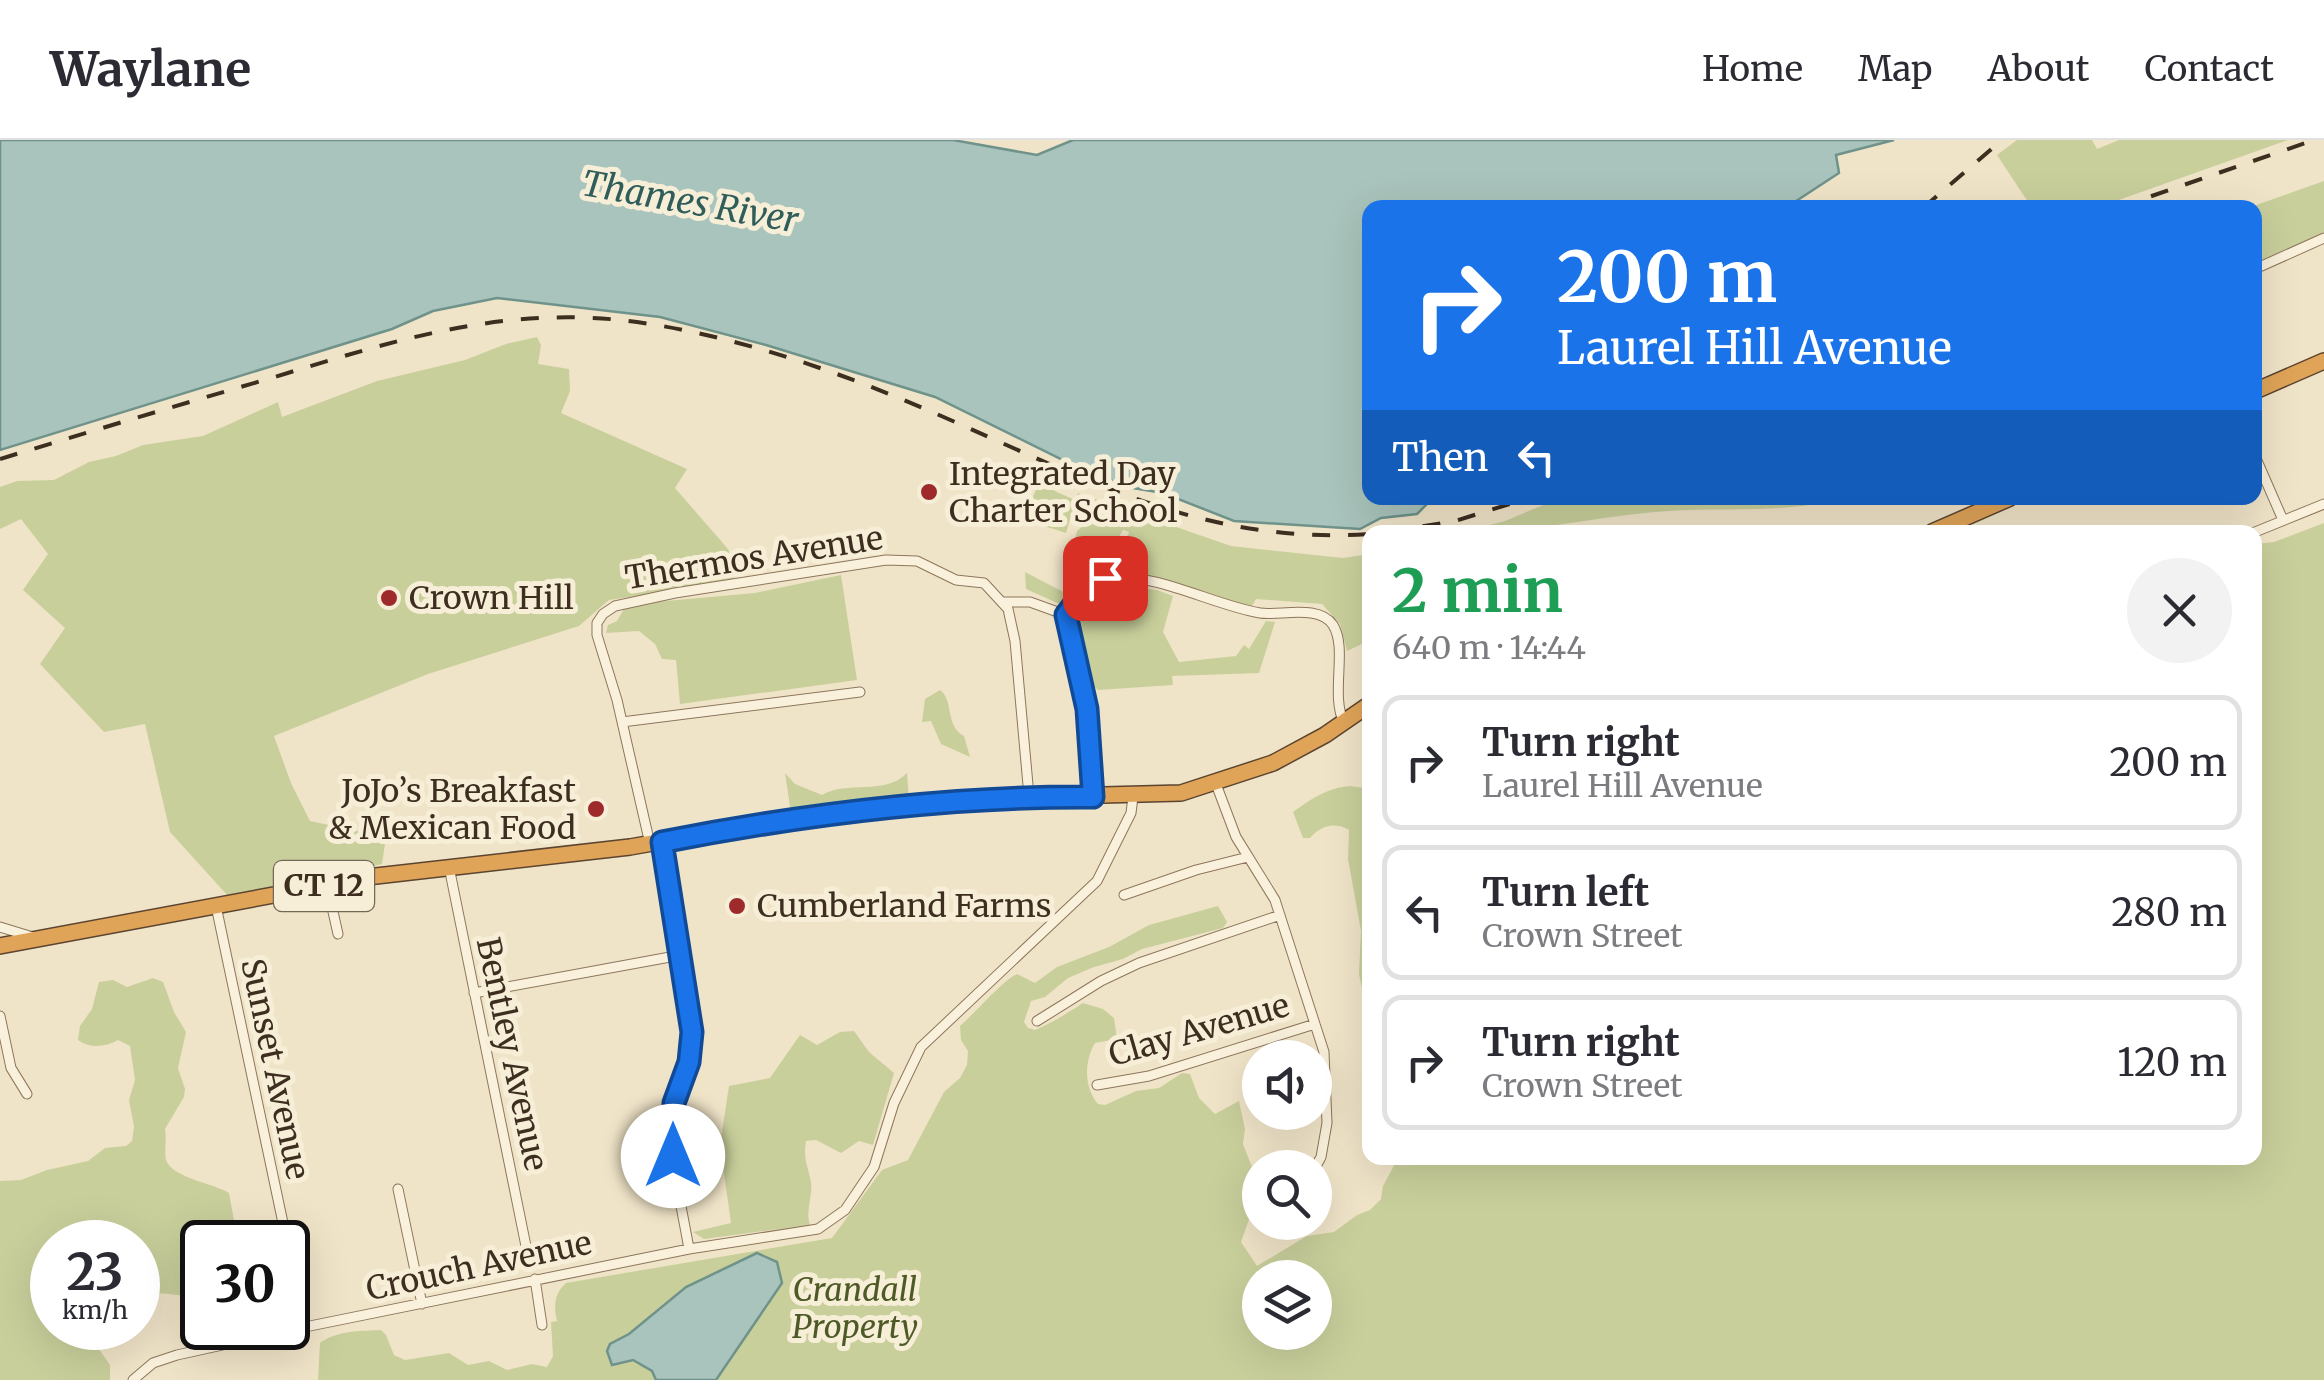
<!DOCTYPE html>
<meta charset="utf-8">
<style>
body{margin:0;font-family:Merriweather,serif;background:#f2f2f3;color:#2b2b33;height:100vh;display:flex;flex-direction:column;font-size:38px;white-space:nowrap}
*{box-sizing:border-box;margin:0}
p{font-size:32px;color:#7c7c81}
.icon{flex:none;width:55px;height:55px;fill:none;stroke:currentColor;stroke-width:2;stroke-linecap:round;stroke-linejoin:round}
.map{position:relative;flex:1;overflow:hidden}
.side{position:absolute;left:1362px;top:385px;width:900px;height:640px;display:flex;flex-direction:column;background:#fff;border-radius:20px;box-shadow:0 10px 40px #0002}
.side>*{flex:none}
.top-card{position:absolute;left:1362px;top:60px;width:900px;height:305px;border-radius:20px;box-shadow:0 10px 40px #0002;background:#1a73e8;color:#fff;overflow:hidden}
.controls{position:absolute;left:1242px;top:900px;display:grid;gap:20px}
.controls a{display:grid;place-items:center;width:90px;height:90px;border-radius:50%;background:#fff;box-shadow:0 10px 40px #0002;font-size:50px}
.speed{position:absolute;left:30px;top:1080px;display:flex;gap:20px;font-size:50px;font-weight:700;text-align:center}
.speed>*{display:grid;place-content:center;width:130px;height:130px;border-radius:50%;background:#fff;box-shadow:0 10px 40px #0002;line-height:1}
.speed small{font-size:25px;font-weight:400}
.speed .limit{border:5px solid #111;border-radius:15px;background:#fff;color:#111}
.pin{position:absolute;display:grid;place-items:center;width:85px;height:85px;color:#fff;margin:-42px;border-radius:20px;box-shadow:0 5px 15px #0006}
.me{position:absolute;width:110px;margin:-55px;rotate:0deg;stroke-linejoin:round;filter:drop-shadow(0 0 8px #0008)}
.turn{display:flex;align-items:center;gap:35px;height:210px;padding:0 30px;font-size:45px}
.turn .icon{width:130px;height:130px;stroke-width:2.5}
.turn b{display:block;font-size:70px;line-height:85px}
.then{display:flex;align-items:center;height:95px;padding:0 30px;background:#0003;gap:20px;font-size:38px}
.round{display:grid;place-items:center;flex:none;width:105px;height:105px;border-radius:52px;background:#f2f2f3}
.overview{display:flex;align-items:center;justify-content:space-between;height:170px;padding:0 30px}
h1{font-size:60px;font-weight:700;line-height:75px;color:#1e9e55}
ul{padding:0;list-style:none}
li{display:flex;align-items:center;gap:30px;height:135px;margin:0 20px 15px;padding:0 10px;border:5px solid #e1e1e2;border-radius:20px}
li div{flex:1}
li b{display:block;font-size:38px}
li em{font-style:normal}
header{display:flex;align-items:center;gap:60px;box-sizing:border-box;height:140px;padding:0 50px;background:#fff;border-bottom:2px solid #e1e1e2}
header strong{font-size:48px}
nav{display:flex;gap:55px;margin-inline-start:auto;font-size:35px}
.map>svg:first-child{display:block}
</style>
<header>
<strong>Waylane</strong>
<nav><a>Home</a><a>Map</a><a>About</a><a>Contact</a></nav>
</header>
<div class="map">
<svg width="2324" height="1240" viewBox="0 0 2324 1240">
<rect width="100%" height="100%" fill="#f0e4c8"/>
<!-- green -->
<path fill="#c9cf9b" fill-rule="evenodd" d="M2017,0H2092L2097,9L2119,0H2288L2099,67L2032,68L1997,15Z
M2324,41V93L2255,123V68H2248Z
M537,197L541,205L538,224L569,229L570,251L561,273L687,329L675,348L728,409L735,425L733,442L609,460L579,486L428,534L274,596L291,643L310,681L386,697L382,724L228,756L170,692L145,584L104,592L40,524L65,488L23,450L48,414L21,379L0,389V347L17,341L54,340L89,322L116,316L143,305L203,296L278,262L282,277L377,241L465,220L506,204Z
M1039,344L1075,360L1078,353L1231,406L1343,418L1370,414V500L1347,511L1340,484L1322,464L1256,459L1252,466L1236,464L1123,434L1097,438L1064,466L1026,449L1025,432L1069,455L1090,433L1118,425L1129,392L1123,390L1113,408L1094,412L1074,404L1077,391L1092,378L1083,368L1070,379L1066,393L1031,382L1035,370L1029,364Z
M1560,358H1843C1786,374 1727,367 1668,371C1598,376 1531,393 1461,392L1505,381Z
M2324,383V1240H318L320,1203C338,1190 360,1191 381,1190L386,1195L394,1215L405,1220L449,1213L468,1225L489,1221L507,1230L532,1224L547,1227L553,1216L551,1182L557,1181C553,1165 555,1153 566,1143L832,1098L882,1030L908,1020L944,952L960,938L967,925L968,911L961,900L960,886C975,873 1003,840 1017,834L1035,843L1057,827L1109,807L1149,785L1218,766L1227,782L1223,788L1142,809L1123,819L1094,827L1068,838L1045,857L1031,861L1024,882L1028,888L1035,890C1048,885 1071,871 1083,863L1103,869L1114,878L1117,899L1095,903C1084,921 1084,948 1098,964L1105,965L1136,951L1159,948L1182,933L1190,934L1199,958L1215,974L1239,961L1245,989L1243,1004L1260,1048L1241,1102L1257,1126L1307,1096L1334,1092L1357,1075L1370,1070L1381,1059L1383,1046L1398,1018H2215L2225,1022L2230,1018H2255V404L2274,402ZM1260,1138H1315V1192H1260Z
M841,435L857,540L680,564L676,520L662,519L655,504L639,491L606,493L608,485L617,481L624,469L643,463L755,453Z
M1114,445L1157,450L1173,456L1163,492L1179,522L1236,516L1244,505L1249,509L1266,481L1275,482L1259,533L1172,536L1173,545L1098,550C1076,533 1072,477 1091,456C1097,450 1106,448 1114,445Z
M940,550C954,560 945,586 964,596L970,617L941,604L931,581L922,582L925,559Z
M785,633L795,644L822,655C847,640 885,656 907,633L909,659L791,673Z
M1350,646L1370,649V939L1362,904L1365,862L1359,834L1361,791L1348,719L1349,690C1334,681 1320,686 1310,698H1303L1293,672C1310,660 1326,648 1350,646Z
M153,838L163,842L174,872L186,892L178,928L185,949L184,957L165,989C167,998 164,1012 166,1020C172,1038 216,1044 229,1053L238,1102H202C202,1125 206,1143 186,1156C165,1155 153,1147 138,1167V1102H52V1188H99L94,1202L110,1225V1240H0V1041L21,1040L47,1030L88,1021L105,1008L126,1006L132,1001L134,987L129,960L135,940L130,906L118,900C106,907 90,909 78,900L80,886L92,869L99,842L113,840L127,847Z
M854,891L869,912L894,933L873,1005L859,1001L841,1013L816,1000L806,1001C803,1022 808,1024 811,1043C813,1057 805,1071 810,1085L704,1099L693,1092L731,1083L720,1005L729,946L770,938L800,895L817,905L840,892Z"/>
<!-- water -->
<path fill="#a9c4bc" stroke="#6f938a" stroke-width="2.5" d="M0,0H953L1037,15L1073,0H1894L1836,15L1839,33L1787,67L1370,68V358H1433L1417,374L1381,378L1360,389L1234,381L1163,353L1127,347L1073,325L935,257L766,205L660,177L497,158L433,171L392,189L0,310Z
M757,1113L777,1122L782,1143L716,1240H656L652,1231L633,1220L612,1225L607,1211L610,1204L629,1194L686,1147Z"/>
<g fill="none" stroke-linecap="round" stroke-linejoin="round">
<!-- street casing -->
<g stroke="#8d765c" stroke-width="11">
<path id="street" d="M2255,129L2324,98
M2255,316L2283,380
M2255,392L2324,364
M1003,462H1030L1066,475
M622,582L860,552
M1216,644L1236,697L1275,760L1324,912L1327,983L1321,1017L1315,1028
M1093,657L1087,569L1066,475C1078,459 1089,440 1111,438C1157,433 1213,465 1260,473C1280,476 1319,464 1333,485C1348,509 1330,554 1344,583
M662,701L691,882C693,922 677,934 673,967C668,1015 681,1062 689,1109
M650,704L617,560L597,495V483L603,474L615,466L675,453L886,420L917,421L956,440L984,443L1008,469L1015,501L1029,656
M449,727L527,1111
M327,745L338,794
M1124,755L1196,730L1248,717
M216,766L287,1102
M0,787L36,798
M474,853L681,815
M0,876L11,928L27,954
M1037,881L1101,841L1139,823L1280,775
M1097,945L1149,936L1315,884
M398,1049L422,1164
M1254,1069L1260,1065
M288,1107L305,1187
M535,1139L542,1185
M133,1240L153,1223L177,1215L305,1187L689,1109L818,1089L845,1070L874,1027L894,963L921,907L1097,741L1131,673L1133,657"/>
</g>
<!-- highway casing -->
<g stroke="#5b4430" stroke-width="18">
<path id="highway" d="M2255,251L2324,221
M1932,392L2010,358
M0,806L376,736L630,707L795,678L983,658L1181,653L1273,623L1325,595L1370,564"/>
</g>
<!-- street -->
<use href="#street" stroke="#faf1dc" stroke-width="9"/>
<!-- highway -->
<use href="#highway" stroke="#e0a458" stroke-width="15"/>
<!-- rail -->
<path stroke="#3d2e20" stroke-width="4" stroke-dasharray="18 18" stroke-linecap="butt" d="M1923,68L2002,0
M2117,68L2314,0
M0,319C89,292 178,265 268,239C393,201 504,164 637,182C741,197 843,233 939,275C1086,339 1204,405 1370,394
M1387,392L1455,381L1529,358"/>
</g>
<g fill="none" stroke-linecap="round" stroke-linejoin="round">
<!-- route casing -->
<g stroke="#114b97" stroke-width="25">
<path id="route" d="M673,1016L674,963L689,922L692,892L662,702C805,674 947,656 1093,657L1087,569L1066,475L1087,448L1105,438"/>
</g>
<!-- route -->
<use href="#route" stroke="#1a73e8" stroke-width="18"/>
</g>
<!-- markers -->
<g fill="#9e2a2b" stroke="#f7eed8" stroke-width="4">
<circle cx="929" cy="352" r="10"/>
<circle cx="389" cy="458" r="10"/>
<circle cx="596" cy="669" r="10"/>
<circle cx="737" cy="766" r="10"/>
</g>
<g text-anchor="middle" stroke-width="10" stroke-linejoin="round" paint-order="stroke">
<!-- shield labels -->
<rect fill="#f7eed8" stroke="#756857" stroke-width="2.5" x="274" y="721" width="100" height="50" rx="8"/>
<g font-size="30" font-weight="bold" fill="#3d2e20">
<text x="324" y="756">CT 12</text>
</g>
<!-- poi labels -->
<g font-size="32" fill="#3d2e20" stroke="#f7eed8" text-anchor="start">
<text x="949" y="345">Integrated Day<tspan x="949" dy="37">Charter School</tspan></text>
<text x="409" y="469">Crown Hill</text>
<text x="576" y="662" text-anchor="end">JoJo’s Breakfast<tspan x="576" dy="37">&amp; Mexican Food</tspan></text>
<text x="757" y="777">Cumberland Farms</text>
</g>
<!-- street labels -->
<g font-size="32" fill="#3d2e20" stroke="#f7eed8">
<text transform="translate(754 418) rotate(-9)" y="11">Thermos Avenue</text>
<text transform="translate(1199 890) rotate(-16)" y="11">Clay Avenue</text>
<text transform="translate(512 914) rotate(78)" y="11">Bentley Avenue</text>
<text transform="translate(275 929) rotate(78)" y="11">Sunset Avenue</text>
<text transform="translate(479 1126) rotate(-12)" y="11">Crouch Avenue</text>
</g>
<!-- park labels -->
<g font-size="32" font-style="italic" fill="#4d5a26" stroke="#f7eed8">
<text x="855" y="1161">Crandall<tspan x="855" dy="37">Property</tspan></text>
</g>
<!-- water labels -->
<g font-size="35" font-style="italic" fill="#2f5d5a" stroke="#f7eed8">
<text transform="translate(690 62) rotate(10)" y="12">Thames River</text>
</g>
</g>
</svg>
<div class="controls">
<a><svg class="icon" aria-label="sound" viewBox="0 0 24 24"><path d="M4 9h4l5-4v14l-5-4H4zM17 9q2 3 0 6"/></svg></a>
<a><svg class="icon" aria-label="search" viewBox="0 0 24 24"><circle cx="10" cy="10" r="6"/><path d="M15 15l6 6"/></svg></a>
<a><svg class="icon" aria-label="layers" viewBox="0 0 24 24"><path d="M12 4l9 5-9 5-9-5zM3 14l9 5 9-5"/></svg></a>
</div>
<div class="speed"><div>23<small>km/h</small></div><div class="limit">30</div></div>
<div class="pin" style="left:1105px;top:438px;background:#d93025"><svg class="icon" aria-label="arrive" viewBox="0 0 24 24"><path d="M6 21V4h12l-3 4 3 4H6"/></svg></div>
<svg class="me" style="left:673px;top:1016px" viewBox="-20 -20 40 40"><circle r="19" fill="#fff"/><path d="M0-13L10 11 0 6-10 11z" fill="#1a73e8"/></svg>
<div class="top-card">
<div class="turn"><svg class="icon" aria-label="right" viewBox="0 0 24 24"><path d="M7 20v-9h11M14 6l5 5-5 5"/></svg><div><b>200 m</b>Laurel Hill Avenue</div></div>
<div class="then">Then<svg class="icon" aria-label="left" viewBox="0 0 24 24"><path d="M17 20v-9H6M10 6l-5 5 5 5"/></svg></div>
</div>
<section class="side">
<div class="overview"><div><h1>2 min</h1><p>640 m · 14:44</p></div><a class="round"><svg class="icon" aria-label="close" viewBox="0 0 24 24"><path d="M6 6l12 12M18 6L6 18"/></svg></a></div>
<ul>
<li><svg class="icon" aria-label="right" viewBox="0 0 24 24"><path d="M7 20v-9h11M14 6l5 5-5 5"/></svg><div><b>Turn right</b><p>Laurel Hill Avenue</p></div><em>200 m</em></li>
<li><svg class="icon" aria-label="left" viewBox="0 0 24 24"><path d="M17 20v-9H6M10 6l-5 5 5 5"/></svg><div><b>Turn left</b><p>Crown Street</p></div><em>280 m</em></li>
<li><svg class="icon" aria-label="right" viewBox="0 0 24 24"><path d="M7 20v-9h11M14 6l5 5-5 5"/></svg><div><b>Turn right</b><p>Crown Street</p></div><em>120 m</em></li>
</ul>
</section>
</div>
